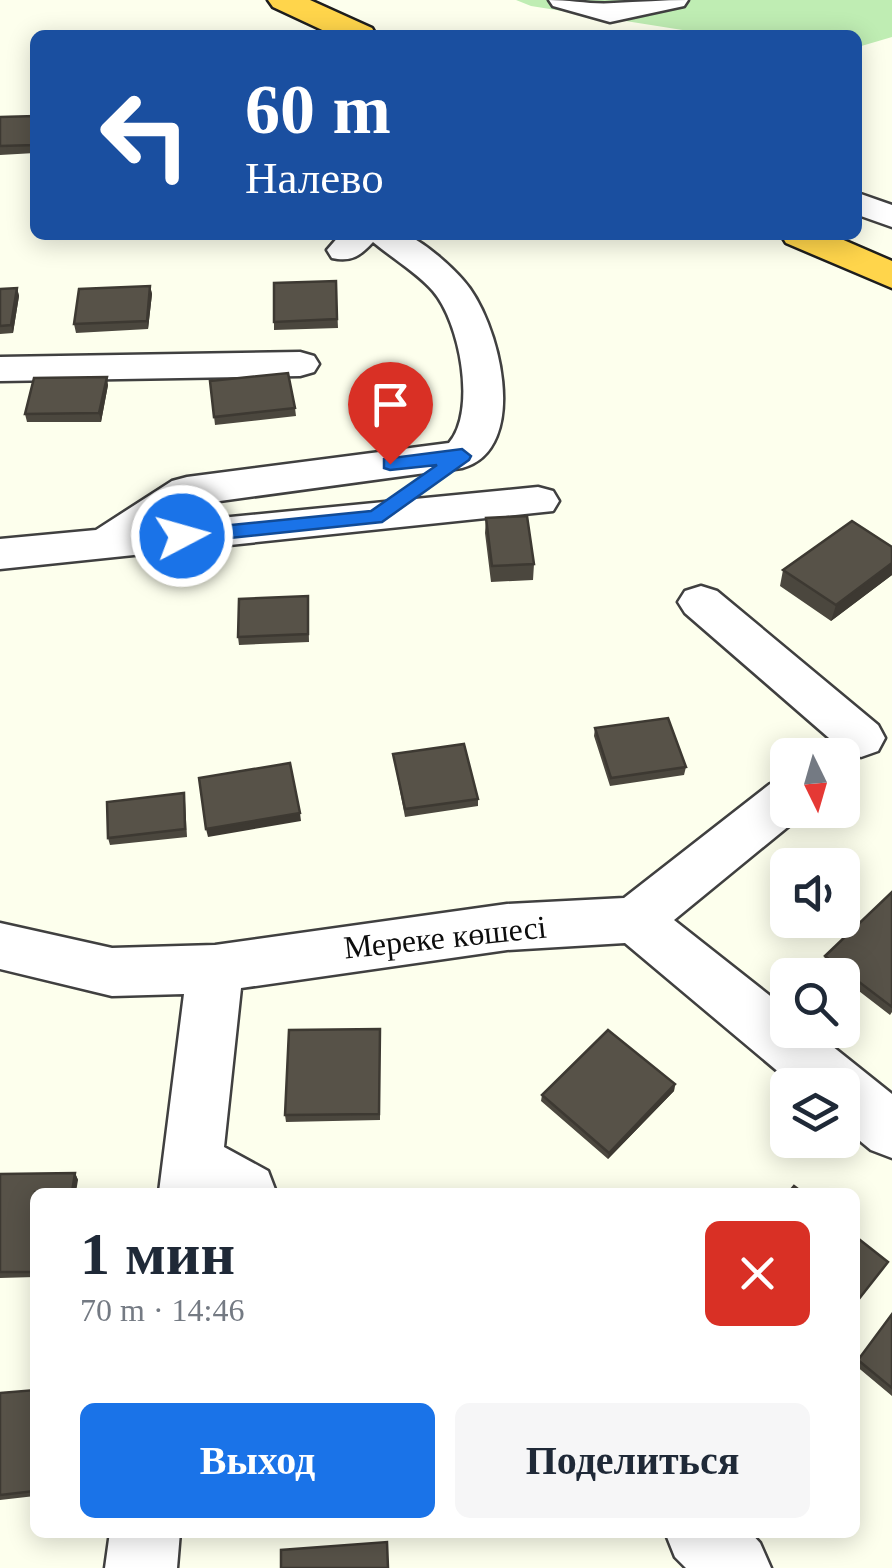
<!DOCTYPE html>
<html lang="ru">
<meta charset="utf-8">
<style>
body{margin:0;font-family:Georgia,serif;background:#f6f6f7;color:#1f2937;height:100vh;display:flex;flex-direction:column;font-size:38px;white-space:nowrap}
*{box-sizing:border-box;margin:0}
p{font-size:32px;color:#747a83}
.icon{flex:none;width:55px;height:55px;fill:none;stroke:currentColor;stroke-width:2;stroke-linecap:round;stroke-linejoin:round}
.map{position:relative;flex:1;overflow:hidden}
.drawer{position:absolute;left:30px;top:1188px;width:830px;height:350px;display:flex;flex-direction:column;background:#fff;border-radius:15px;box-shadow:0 5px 25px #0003}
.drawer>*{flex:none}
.hud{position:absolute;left:30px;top:30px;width:832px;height:210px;border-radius:15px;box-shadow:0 5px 25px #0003;background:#1a4fa0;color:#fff;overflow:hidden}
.needle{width:65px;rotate:175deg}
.fabs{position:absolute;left:770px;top:738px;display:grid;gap:20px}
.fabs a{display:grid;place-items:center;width:90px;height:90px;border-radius:15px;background:#fff;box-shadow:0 5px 25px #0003;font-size:50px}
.pin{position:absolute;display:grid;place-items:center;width:85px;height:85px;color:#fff;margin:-102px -42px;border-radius:50% 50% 50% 0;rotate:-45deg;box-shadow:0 0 10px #0007}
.pin .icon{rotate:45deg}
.me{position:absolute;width:110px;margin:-55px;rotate:84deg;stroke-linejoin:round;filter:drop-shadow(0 0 8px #0008)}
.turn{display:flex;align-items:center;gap:35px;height:210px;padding:0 50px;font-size:45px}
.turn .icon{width:130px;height:130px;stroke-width:2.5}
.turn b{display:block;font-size:70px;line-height:85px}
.round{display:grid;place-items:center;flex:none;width:105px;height:105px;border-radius:15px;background:#f6f6f7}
.headline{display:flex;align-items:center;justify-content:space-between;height:170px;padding:0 50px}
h1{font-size:60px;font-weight:700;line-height:75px}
.cta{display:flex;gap:20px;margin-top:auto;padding:20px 50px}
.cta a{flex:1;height:115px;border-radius:15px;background:#1a73e8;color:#fff;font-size:40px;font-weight:700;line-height:115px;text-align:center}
.cta a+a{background:#f6f6f7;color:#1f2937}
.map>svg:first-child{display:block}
</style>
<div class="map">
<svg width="892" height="1568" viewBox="0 0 892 1568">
<rect width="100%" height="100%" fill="#fdffed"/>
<!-- green -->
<path fill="#bfedb3" d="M516,0H892V37L858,47V35H714L531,6Z"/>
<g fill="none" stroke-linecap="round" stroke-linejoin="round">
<!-- minor casing -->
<g stroke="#404040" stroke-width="5">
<path id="minor" d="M549,0C570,0 594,5 614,3C639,2 663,0 688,0L684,6L610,22L553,6Z
M858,193L892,205V227L858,215Z
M340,235C359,235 392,229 409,236C426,244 451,266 463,280C499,319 532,449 462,468L198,504L169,523L538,487L553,491L559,501L553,511L0,569V539L96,530L172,481L187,477L449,443C477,411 460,322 433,291C416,272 392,258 373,242C360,256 352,262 332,258L327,250Z
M300,352L314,356L319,364L314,372L300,376L0,381V357Z
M701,586L717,591L878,725L885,738L878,751L861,757L844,751L685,613L678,602L685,591Z
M788,778V810L806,812L674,920L788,1010V1030H812L892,1094V1158L871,1150L842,1126V1085H794L625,943L507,950L241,988L224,1147L268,1171L276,1192H159L184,994L112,996L0,969V923L112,948L215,945L507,904L624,898L770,784Z
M110,1532H180L177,1568H105Z
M665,1532H750L760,1543L771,1568H686L675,1557Z"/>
</g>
<!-- highway casing -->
<g stroke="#1e1e1e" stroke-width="5">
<path id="highway" d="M268,0H310L372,28L376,35H333L273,7Z
M781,235H832L892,261V288L786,243Z"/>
</g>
<!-- minor -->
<use href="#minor" fill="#fff" fill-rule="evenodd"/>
<!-- highway -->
<use href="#highway" fill="#ffd54b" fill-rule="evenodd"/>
</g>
<!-- wall -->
<path fill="#4b473e" d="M35,116V153L0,155V117Z
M336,281L338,328L274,330V322Z
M150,286L152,294L148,329L76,333L74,324Z
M17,288L19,296L13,333L0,334V289Z
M210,381L295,408L296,416L215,425Z
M108,385L101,422H27L25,414Z
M486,518L534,564L533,580L491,582L485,533Z
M892,547V575L831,621L780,586L783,570Z
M308,596L309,642L239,645L238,637Z
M595,728L686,767L684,775L610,786L594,736Z
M393,754L478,799V806L405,817Z
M185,801L187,837L110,845L108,838Z
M892,892V1012L890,1015L842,978V975H838L823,963L825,956Z
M380,1029V1120L286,1122L285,1115Z
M675,1084L674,1091L608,1159L541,1101L542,1095Z
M75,1173L78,1180L35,1192V1277L0,1278V1174Z
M892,1314V1396L855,1365Z
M35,1390V1496L0,1500V1393Z"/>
<!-- shaded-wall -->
<path fill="#3d3932" d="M150,286L152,294L148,329L147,321Z
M17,288L19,296L13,333L11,325Z
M107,377L108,385L101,422L99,413Z
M892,563V575L831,621L836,605Z
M300,813L301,821L208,837L206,829Z
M675,1084L674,1091L608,1159L609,1153Z
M75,1173L78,1180L76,1192H72Z"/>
<!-- building -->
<path fill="#575248" stroke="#3d3932" stroke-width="2.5" d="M35,116V145L0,146V117Z
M336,281L337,319L274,322V283Z
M150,286L147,321L74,324L79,289Z
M17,288L11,325L0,326V289Z
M288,373L295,408L214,417L210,381Z
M107,377L99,413L25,414L34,378Z
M527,516L534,564L492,566L486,518Z
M852,521L892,547V563L836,605L783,570Z
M308,596V634L238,637L239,599Z
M668,718L686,767L611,778L595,728Z
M464,744L478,799L405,809L393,754Z
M290,763L300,813L206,829L199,778Z
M184,793L185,829L108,838L107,802Z
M892,892V1007L825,956Z
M380,1029L379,1114L285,1115L289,1030Z
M608,1030L675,1084L609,1153L542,1095Z
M75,1173L72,1192H35V1272H0V1174Z
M794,1186L802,1192H789Z
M855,1236L888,1262L855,1304Z
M892,1314V1388L858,1360Z
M35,1390V1491L0,1495V1393Z
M387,1542L388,1568H281V1550Z"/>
<!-- route -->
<path fill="#1a73e8" stroke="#114b97" stroke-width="2.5" d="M462,449L471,456L469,460L382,522L182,543L172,536L182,530L371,511L437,465L390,470L384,468V459Z"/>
<g text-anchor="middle" stroke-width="10" stroke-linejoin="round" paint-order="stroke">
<!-- street labels -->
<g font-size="32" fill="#0d0d0d" stroke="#fff">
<text transform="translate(445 937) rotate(-6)" y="11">Мереке көшесі</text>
</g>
</g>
</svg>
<div class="fabs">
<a><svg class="needle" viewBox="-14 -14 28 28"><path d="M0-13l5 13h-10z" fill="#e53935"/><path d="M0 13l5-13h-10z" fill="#747a83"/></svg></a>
<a><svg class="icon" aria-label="sound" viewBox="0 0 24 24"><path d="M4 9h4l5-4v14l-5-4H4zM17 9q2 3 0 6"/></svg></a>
<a><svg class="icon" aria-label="search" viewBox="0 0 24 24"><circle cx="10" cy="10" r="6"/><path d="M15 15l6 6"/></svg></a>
<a><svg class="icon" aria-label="layers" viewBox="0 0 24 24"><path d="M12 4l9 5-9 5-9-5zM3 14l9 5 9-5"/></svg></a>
</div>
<div class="pin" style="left:390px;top:464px;background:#d93025"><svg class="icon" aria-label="arrive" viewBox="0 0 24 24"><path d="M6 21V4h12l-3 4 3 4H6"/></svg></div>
<svg class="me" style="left:182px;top:536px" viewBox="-20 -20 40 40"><circle r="17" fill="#1a73e8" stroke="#fff" stroke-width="3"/><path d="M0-11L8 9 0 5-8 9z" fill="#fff"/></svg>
<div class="hud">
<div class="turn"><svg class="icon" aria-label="left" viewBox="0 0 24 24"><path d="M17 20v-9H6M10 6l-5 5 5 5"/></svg><div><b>60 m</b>Налево</div></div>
</div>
<section class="drawer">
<div class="headline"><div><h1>1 мин</h1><p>70 m · 14:46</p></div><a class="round" style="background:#d93025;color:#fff"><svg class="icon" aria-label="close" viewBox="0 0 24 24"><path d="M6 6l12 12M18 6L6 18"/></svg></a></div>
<div class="cta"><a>Выход</a><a>Поделиться</a></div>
</section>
</div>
